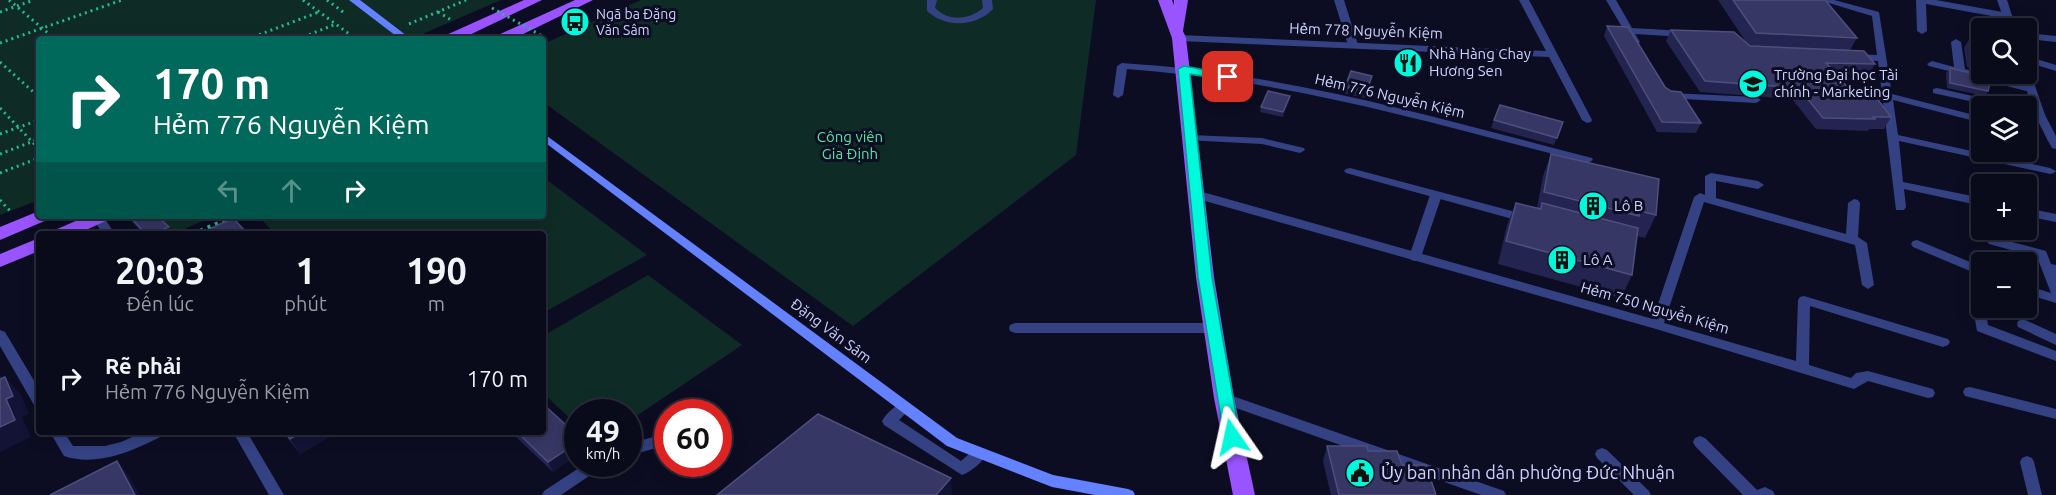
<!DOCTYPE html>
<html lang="vi">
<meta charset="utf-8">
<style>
body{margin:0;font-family:Ubuntu,sans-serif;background:#171827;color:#f1f3f6;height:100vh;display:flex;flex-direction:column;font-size:22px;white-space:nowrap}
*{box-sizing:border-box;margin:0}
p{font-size:20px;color:#999aa2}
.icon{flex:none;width:33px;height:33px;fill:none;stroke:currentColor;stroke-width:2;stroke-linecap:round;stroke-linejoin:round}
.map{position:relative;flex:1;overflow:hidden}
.side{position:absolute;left:36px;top:231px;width:510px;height:204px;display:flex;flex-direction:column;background:#090a1a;border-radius:6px;box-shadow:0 3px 15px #0003,0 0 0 2px #292b39}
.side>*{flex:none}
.hud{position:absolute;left:36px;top:36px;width:510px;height:183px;border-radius:6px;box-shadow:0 3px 15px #0003,0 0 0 2px #292b39;background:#00695c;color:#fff;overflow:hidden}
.fabs{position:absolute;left:1971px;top:18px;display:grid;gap:12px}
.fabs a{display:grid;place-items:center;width:66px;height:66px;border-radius:6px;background:#090a1a;box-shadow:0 3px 15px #0003,0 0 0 2px #292b39;font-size:30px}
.speed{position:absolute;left:564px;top:399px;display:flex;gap:12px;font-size:30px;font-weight:700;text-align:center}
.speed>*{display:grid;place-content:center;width:78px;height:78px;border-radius:50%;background:#090a1a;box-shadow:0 3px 15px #0003,0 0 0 2px #292b39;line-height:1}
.speed small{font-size:15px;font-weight:400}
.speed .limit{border:9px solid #d22;background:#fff;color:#111}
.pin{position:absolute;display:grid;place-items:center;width:51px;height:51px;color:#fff;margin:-26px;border-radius:12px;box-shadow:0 3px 9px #0006}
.me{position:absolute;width:66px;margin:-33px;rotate:349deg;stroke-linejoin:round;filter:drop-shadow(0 0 4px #0008)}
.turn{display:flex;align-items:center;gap:21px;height:126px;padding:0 18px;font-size:27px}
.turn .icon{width:78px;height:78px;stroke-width:2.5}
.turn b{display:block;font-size:42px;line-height:51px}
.lanes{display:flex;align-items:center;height:57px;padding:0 18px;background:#0003;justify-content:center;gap:30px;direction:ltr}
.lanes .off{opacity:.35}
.eta{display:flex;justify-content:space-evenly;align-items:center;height:102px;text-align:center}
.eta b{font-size:36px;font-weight:600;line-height:42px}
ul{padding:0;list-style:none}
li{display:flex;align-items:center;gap:18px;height:90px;padding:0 18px}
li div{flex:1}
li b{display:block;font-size:22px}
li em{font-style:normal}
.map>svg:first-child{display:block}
</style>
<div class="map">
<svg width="2056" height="495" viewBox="0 0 2056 495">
<rect width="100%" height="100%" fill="#0c0d22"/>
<!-- green -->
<path fill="#0e2c25" d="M0,0H501L411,39H39V200L0,215Z
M641,0H1096L1076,155L853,326L543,102V44Z
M543,177L647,255L543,313V234H275L258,216H543Z
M158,216H214L173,234Z
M648,275L742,345L629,421L628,412H578L577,425L543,393V336Z"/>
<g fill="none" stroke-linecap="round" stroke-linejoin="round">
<!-- path-far1 -->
<path stroke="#26ba91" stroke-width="3" stroke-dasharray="2 4" stroke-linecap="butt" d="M9,0L55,39
M303,0L356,39
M327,0L343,12
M0,12L34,0
M438,12L453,21
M409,24L466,0
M248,39L319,12
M298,39L336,24
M338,39L348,35
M0,43L122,0
M0,62L39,97
M0,108L39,149
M0,134L39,120
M0,154L39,139
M0,173L39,158
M0,200L11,212
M229,218L233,216"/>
<!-- path -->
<path stroke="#26ba91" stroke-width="4" stroke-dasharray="3 5" stroke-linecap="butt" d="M193,234L232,217"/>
<!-- lane -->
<path fill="#344284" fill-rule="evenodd" d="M927,0H937L935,8C949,22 969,20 983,8L982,0H992L993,9C976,27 945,28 927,11Z
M1519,0H1529L1592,120L1591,122L1587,123L1582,120L1549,57L1179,41L1174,38L1179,35L1546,51Z
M1606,0H1616L1632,28L1685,31L1690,34L1685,37L1635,34L1640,42L1638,44H1632Z
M1819,0H1834L1879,12L1892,94L1982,117V123L1893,100L1898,135L2050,168L2056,171L2054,173L2050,174L1899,141L1903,182L1982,198V206L1904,189L1906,207L1904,210H1896L1878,61L1854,60L1849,57L1854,54L1877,55L1872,16Z
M1916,0H1936L2008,13L2013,16L2008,19L1926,4L1927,31L1922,34L1917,31Z
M2026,33L2056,36V42L2026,39Z
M1956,39L1961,42L1965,69L2034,87L2035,89L2030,92L1929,66L1927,64L1932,61L1954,67L1951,42Z
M2026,56L2056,65V71L2026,62Z
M1122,63C1162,66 1201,69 1240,76C1359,94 1475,128 1592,158L1593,160L1588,163C1473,134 1358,100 1240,82C1203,76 1165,72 1127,69L1123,95L1118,98L1113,95L1117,66Z
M1937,88L2008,104L2009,106H1992L1933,93V89Z
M1670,93L1756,97L1761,100L1756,103L1666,98V94Z
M2026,109L2044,113L2045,115L2040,118L2026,115Z
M1190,135L1262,138L1304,148L1305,150L1300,153L1262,144L1186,140L1185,138L1186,136Z
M2052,136L2056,137V149L2052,148L2047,139Z
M1350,168L1531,216L1533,219L1527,223L1346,173L1344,171L1346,169Z
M1711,173L1758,181L1764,185L1758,189L1716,181V198L1846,234L1848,203L1854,199L1858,200L1860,203L1858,237L1867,243L1874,285L1868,289L1862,285L1855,245L1704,202L1664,323L1796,361L1798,300L1800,297L1804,296L1948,339L1950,342L1948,345L1943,347L1810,306L1809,365L1851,378L1856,373L1868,371L1933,389L1935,393L1933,397L1928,398L1868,381L1854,389L1656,329L1191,197L1189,194L1191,191H1199L1653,319L1694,197L1700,193L1705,195V176Z
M2026,208L2056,214V222L2026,216Z
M1993,237L2046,251L2051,264L2056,265V303L2026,294V285L2051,293L2037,257L1989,244L1987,241Z
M1917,240L1982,267V276L1913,247L1911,244L1913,241Z
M1982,285V308H1985L1988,325L2056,351V361L1977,331L1971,296L1978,286Z
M2023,319L2056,334V345L2018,327L2017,324L2018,321Z
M1015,323H1213L1218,325L1219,328L1218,331L1213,333H1015L1010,331L1009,328L1010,325Z
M0,330L5,332L39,389V406L34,405L0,346Z
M1970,387L2056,409V419L1965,396L1963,392L1965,388Z
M1224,393L1504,491L1506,495H1481L1219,402L1217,398L1219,394Z
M905,402L910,403L912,407L899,420L961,461C968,455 975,446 985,449L987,453C983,462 971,472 962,475L884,425L882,421C886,413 897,404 905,402Z
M50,432H64L73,446H105L121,442L144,432H164L162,436C133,451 97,467 64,456Z
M657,436L668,441V454L656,448L628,456V444Z
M1700,436L1705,438L1757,490L1765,487L1773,491L1775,495H1743L1695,446L1693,442L1695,438Z
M1602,448L1607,450L1649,491L1651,495H1634L1597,458L1595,454L1597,450Z
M585,464H603L601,468L561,495H542L544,491Z"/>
<!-- street -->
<path fill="#344284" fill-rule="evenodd" d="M1334,0H1344L1358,45L1356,47H1350L1348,45Z
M1997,0H2007L2016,28H2007Z
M2026,71L2031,74L2045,115L2056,136V141H2048L2035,115L2021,74H2026Z
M1436,191L1442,195L1421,257L1415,261L1411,260L1409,257L1430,195Z
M91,216H103L115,234H103Z
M233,432H247L284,495H269Z
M2027,456L2032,458L2034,462L2042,495H2028L2020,462L2022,458Z"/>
<!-- secondary -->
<path fill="#6481ff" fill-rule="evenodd" d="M349,0H360L411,39H400Z
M543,133L957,438L1053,475L1128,489L1133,491L1135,495H1095L1052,487L947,446L543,141Z"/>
<!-- primary -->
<path fill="#9a54ff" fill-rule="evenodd" d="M524,0H542L461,39H442L444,36Z
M575,0H593L513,39H494L496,36Z
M1158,0H1172L1174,5V0H1188L1183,31L1186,38L1214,277L1234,398L1255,495H1233L1214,398L1196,277L1172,38Z
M39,211V216H50L47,220L0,240V227Z
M87,216H111L108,220L77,234H52L55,230Z
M39,238V251L0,267V254Z"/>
<!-- path-bridge -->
<path stroke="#26ba91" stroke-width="3" stroke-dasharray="2 4" stroke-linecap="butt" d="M492,8L544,37"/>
</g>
<!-- wall -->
<path fill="#242451" d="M1718,0H1825L1857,38L1850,50L1875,64L1869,75H1836L1856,97L1891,117L1884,129H1869L1868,131L1816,129L1792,99L1700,92L1666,41L1671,30L1746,42Z
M1607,26L1665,87L1701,123L1696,133L1657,132L1604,36Z
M1970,38L1982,40V71L1967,67L1964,48Z
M1950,68L1988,91L1985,96L1947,88L1946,73Z
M1371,81L1365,98L1343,93L1345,87Z
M1290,96L1289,102L1283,117L1260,112L1261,107Z
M1494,120L1563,122L1554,145L1491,128Z
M1551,154L1656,215L1645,238L1637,236L1632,275L1621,298L1498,264L1507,225L1516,203L1537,208L1543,176Z
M127,216H157L174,234H143Z
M283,432H338L300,454Z
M511,432H543L553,472Z
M1327,446L1368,451L1402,465L1436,495H1331L1323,461Z"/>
<!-- shaded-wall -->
<path fill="#131336" d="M1290,96L1289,102L1283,117V112Z
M169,227L174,234H151Z
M0,374L4,379L5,377L21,395L29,414L22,417L31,437L0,452V427L6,399L0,383Z
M302,432H338L300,454L290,439Z
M578,442V455L553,472L548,462Z
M117,461L129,476L140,495H135Z
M951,478L952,495H936Z"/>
<!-- building -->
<path fill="#363764" stroke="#4e4f7c" stroke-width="1.5" d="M1733,0H1825L1857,38L1756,33Z
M1607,26L1628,27L1665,87L1671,91L1681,92L1701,123L1662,122Z
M1671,30L1734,32L1750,46L1864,51L1875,64L1826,63L1856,97H1876L1891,117H1873L1875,119L1823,118L1799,88L1705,81Z
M1970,38L1982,40V59L1973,57Z
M1950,68L1991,78L1988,91L1950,83Z
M1351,71L1372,76L1366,92L1345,87Z
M1268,91L1290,96L1283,112L1261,107Z
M1500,105L1563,122L1557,138L1494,120Z
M1551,154L1659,179L1656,215L1640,211L1639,216L1544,192Z
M1516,203L1541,209L1542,203L1638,228L1632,275L1506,241Z
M129,216H157L169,227L151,234H146Z
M233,218L248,234H199Z
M5,377L13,396L6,399L15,420L0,427V379Z
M543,404L578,436V442L548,462L517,432H543Z
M818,414L951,478L936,495H717Z
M285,432H302L290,439Z
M1327,446H1367L1368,451H1397L1402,465H1426L1436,495H1339Z
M117,461L135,495H50Z"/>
<!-- route -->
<path fill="#00f8db" stroke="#00a18e" stroke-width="1.5" d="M1184,66L1228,74L1234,77L1228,81L1190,74L1212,277L1240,437L1238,441L1232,443L1226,441L1224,437L1198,277L1178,69Z"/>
<!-- icons -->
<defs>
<g id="bus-disc" transform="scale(1.5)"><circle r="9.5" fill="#00f8db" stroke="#0c0d22"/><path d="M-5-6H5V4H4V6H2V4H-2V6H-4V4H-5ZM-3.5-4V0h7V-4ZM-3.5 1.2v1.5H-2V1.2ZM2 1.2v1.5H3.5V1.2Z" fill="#111"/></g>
<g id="restaurant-disc" transform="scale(1.5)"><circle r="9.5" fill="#00f8db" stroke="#0c0d22"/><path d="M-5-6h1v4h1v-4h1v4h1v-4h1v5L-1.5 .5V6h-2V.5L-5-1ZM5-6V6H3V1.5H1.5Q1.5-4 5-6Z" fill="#111"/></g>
<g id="university-disc" transform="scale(1.5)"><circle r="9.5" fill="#00f8db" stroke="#0c0d22"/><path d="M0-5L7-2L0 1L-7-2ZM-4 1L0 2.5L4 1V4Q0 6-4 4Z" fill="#111"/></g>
<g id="building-disc" transform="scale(1.5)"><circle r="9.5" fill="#00f8db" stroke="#0c0d22"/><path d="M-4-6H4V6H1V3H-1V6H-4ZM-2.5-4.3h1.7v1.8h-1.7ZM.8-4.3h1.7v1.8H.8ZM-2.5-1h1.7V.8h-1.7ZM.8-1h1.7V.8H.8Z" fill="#111"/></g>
<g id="civic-disc" transform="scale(1.5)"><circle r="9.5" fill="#00f8db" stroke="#0c0d22"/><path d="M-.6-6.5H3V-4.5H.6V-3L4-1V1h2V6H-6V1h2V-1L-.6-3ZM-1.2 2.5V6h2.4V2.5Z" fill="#111"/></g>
</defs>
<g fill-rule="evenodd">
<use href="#bus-disc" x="575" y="22"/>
<use href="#restaurant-disc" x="1408" y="63"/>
<use href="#university-disc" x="1753" y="84"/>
<use href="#building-disc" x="1593" y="206"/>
<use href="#building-disc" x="1562" y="260"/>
<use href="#civic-disc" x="1360" y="473"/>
</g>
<g text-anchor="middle" stroke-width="6" stroke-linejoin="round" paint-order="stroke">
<!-- far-poi labels -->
<g font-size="14" fill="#cdd2ff" stroke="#0c0d22" text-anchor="start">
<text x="596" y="19">Ngã ba Đặng<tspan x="596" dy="16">Văn Sâm</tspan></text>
</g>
<!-- street labels -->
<g font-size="15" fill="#cdd2ff" stroke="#0c0d22">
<text transform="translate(1366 31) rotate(2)" y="5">Hẻm 778 Nguyễn Kiệm</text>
<text transform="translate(1390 96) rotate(13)" y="5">Hẻm 776 Nguyễn Kiệm</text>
<text transform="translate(1655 308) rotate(16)" y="5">Hẻm 750 Nguyễn Kiệm</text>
<text transform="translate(831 331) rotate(37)" y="5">Đặng Văn Sâm</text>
</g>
<!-- poi labels -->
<g font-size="15" fill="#cdd2ff" stroke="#0c0d22" text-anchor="start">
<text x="1429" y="59">Nhà Hàng Chay<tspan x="1429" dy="17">Hương Sen</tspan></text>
<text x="1774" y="80">Trường Đại học Tài<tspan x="1774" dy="17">chính - Marketing</tspan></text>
<text x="1614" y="211">Lô B</text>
<text x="1583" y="265">Lô A</text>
</g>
<!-- park labels -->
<g font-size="15" fill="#51e7a1" stroke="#0c0d22">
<text x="850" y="142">Công viên<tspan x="850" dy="17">Gia Định</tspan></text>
</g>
<!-- near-poi labels -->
<g font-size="18" fill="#cdd2ff" stroke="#0c0d22" text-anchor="start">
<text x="1381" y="479">Ủy ban nhân dân phường Đức Nhuận</text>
</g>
</g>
</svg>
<div class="fabs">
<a><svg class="icon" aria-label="search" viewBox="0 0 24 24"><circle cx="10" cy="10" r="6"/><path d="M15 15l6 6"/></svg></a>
<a><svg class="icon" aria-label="layers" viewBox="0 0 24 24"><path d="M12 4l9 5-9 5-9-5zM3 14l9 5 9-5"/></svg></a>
<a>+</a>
<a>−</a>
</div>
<div class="speed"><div>49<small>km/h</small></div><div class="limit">60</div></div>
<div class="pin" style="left:1228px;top:77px;background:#d93025"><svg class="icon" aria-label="arrive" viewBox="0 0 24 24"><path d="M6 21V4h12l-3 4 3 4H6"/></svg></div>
<svg class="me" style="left:1232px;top:437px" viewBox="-20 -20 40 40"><path d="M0-17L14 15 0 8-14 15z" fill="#00f8db" stroke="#fff" stroke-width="4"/></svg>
<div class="hud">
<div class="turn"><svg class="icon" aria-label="right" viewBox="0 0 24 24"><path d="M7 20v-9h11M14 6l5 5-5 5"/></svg><div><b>170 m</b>Hẻm 776 Nguyễn Kiệm</div></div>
<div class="lanes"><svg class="icon off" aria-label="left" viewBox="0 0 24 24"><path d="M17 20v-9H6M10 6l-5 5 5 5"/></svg><svg class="icon off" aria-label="ahead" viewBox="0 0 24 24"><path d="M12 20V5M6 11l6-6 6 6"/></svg><svg class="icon" aria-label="right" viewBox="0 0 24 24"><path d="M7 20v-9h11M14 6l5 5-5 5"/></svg></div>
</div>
<section class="side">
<div class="eta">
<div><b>20:03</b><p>Đến lúc</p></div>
<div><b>1</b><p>phút</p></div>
<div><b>190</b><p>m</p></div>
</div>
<ul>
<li><svg class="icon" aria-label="right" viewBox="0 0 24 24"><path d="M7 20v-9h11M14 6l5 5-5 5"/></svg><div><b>Rẽ phải</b><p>Hẻm 776 Nguyễn Kiệm</p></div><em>170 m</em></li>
</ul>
</section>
</div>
